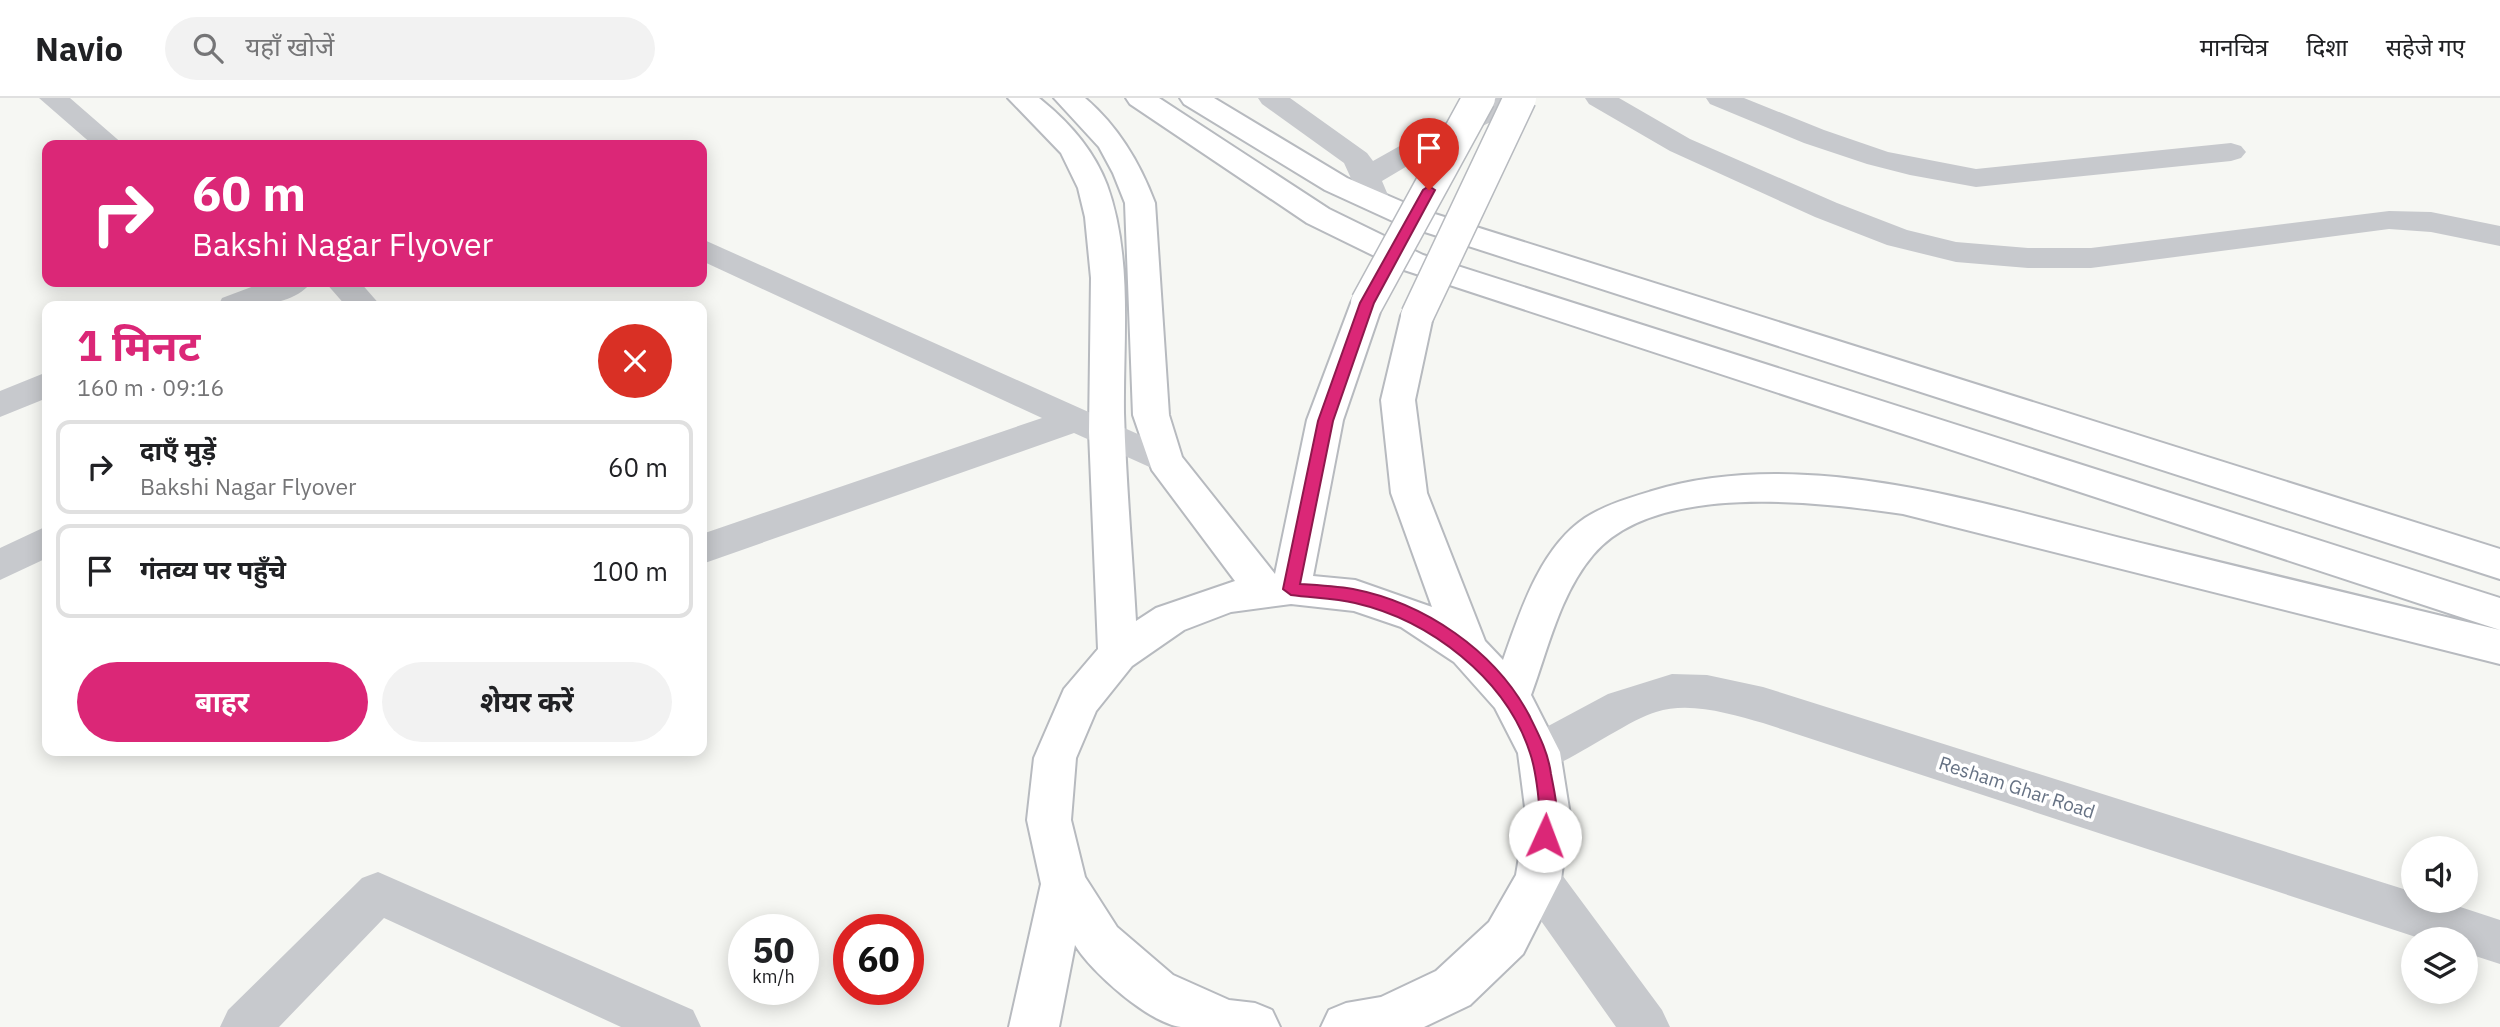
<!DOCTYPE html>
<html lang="hi">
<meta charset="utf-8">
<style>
body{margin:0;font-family:"IBM Plex Sans","Noto Sans Devanagari",sans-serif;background:#f2f2f2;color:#202124;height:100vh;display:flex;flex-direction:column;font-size:26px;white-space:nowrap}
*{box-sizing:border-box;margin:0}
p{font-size:23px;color:#757577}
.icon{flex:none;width:38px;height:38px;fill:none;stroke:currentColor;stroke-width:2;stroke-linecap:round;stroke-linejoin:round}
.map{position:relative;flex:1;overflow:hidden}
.sheet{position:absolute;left:42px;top:203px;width:665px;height:455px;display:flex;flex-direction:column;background:#fff;border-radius:14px;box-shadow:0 4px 18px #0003}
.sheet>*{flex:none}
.hud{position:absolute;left:42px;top:42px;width:665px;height:147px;border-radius:14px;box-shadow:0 4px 18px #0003;background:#db2777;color:#fff;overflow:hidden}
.fabs{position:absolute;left:2401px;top:738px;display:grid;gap:14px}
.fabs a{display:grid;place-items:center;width:77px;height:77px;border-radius:50%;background:#fff;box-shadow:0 4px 18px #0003;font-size:35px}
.speed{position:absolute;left:728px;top:816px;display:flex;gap:14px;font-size:35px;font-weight:700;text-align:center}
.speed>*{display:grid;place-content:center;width:91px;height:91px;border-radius:50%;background:#fff;box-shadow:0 4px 18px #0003;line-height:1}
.speed small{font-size:18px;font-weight:400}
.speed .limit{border:10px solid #d22;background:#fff;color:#111}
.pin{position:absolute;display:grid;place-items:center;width:60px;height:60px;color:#fff;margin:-72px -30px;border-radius:50% 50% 50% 0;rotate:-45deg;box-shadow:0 0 7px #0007}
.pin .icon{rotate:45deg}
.me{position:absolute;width:77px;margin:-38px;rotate:2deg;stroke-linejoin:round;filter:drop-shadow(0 0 5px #0008)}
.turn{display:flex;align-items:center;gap:24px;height:147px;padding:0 35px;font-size:32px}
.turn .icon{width:91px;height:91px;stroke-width:2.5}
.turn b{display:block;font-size:49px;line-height:60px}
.round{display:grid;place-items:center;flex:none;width:74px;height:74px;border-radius:37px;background:#f2f2f2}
.summary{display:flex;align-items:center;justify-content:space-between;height:119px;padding:0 35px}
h1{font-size:42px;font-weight:700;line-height:52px;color:#db2777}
.action{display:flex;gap:14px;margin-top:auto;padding:14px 35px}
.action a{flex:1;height:80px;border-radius:42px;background:#db2777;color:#fff;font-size:28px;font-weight:700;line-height:80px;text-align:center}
.action a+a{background:#f2f2f2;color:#202124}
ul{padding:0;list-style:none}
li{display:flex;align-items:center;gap:21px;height:94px;margin:0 14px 10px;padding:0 21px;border:4px solid #e0e0e0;border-radius:14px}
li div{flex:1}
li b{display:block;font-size:26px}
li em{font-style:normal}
header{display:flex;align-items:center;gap:42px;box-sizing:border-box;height:98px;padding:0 35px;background:#fff;border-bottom:2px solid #e0e0e0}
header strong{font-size:33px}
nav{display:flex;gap:38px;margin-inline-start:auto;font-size:24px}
.search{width:490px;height:63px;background:#f2f2f2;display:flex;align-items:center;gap:18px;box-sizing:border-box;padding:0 24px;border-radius:38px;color:#757577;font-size:26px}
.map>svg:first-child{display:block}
</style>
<header>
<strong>Navio</strong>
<div class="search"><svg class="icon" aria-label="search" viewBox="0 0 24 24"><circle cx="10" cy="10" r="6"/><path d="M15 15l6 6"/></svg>यहाँ खोजें</div>
<nav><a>मानचित्र</a><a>दिशा</a><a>सहेजे गए</a></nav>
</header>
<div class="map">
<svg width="2500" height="929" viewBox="0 0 2500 929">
<rect width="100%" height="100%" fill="#f6f7f3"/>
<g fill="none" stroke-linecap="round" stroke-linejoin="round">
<!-- major casing -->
<g stroke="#b7babf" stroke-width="4">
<path id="major" d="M1008,0H1039C1068,23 1094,52 1107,87C1133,159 1123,241 1124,315C1126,384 1132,453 1136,523L1156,510L1235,483L1152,372L1133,317L1125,105L1113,75L1099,49L1054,0H1085C1118,28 1140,65 1155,105L1169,317L1182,359L1275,476L1307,322L1351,205L1355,197L1367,194L1379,197L1383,205L1343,322L1313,478L1355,482L1432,509L1391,395L1381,302L1401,218L1405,210L1417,207L1429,210L1433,218L1415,302L1427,395L1485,543L1503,562C1520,514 1540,450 1585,420C1605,407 1629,400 1652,393C1809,345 1994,410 2149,447C2266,476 2383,504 2500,532V566L1903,416C1818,404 1655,383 1593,457C1560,496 1548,551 1531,597L1560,654L1570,717L1561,781L1523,856L1470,907L1424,929H1321L1329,912L1346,905L1381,899L1436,873L1489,824L1516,777L1526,717L1518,655L1495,610L1454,564L1401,529L1354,513L1291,506L1231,514L1184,532L1132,568L1096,613L1076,660L1071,722L1085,779L1117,829L1173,877L1229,902L1255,905L1272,912L1280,929C1248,929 1212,929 1181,929C1149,925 1091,874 1075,847L1059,929H1009L1041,786L1027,722L1034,660L1064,591L1098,551L1089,334L1091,180L1085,119L1078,90L1061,55Z
M1126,0H1159L1329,111L1423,157L2500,500V532L1401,171L1307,125L1130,6Z
M1180,0H1214L1347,80L1419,111L2500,451V481L1397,125L1325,92L1184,6Z"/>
</g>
<!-- minor -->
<path fill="#c7c9cd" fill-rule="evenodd" d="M39,0H70L124,47H93Z
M1258,0H1290L1367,55L1373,63L1421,36L1496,0H1532L1528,6L1441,48L1382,83L1390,102L1386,109L1375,111L1364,109L1344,65L1262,6Z
M1585,0H1619L1690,41L1837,105L1907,132L1956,144L2028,150H2091L2389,113L2431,114L2500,128V148L2431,134L2389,131L2091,170H2028L1956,164L1887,147L1815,119L1670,53L1589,6Z
M1706,0H1744L1824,32L1888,54L1976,71L2231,45L2241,48L2246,54L2241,60L2231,63L1976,89L1910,77L1867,66L1804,45L1710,6Z
M702,141L1178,354L1183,363L1178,372L1165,376L1074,335L702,466V436L1042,320L702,163Z
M265,184H311C295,209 244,209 218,208L222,200Z
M325,184H360L381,208H346Z
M47,274V300L0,319V293Z
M47,428V460L0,482V450Z
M1672,576L1707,577L1763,589L2413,794V803H2442L2500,822V866L2466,855V842H2425L1763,625C1730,616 1690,603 1656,614C1627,622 1559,672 1539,672C1535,673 1528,669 1524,667L1518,654L1524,641L1608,596Z
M1538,760L1554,766L1662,912L1670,929H1616L1522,796L1515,781L1522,766Z
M378,774L693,912L701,929H621L384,820L279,929H220L228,912L362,780Z"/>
<!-- major -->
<use href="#major" fill="#fff" fill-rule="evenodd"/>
<!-- major-bridge casing -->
<g stroke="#b7babf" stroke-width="35" stroke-linecap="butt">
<path id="major-bridge" d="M1367,205L1479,0
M1417,218L1520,0"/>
</g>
<!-- major-bridge -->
<use href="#major-bridge" stroke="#fff" stroke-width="32"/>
</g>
<!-- route -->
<path fill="#db2777" stroke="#8e194d" stroke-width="2" d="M1429,88L1435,92L1374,205L1333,323L1300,486C1318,487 1336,488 1353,491C1425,505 1495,553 1529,617C1539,637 1548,654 1551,676C1555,698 1562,722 1552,744L1545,746L1539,744C1534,735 1539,728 1539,718C1540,703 1535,669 1530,655C1506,580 1429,522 1355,505C1334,500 1312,500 1291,497L1283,491L1318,323L1360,205L1423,92Z"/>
<g text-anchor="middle" stroke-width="7" stroke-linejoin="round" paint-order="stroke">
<!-- street labels -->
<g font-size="19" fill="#667284" stroke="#fff">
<text transform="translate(2017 689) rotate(18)" y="7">Resham Ghar Road</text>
</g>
</g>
</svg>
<div class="fabs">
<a><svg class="icon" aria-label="sound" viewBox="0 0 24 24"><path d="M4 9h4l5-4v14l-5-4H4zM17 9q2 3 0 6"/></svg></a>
<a><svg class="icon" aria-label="layers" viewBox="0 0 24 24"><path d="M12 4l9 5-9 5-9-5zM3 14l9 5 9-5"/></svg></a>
</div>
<div class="speed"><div>50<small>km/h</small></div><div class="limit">60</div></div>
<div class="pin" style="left:1429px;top:92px;background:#d93025"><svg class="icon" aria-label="arrive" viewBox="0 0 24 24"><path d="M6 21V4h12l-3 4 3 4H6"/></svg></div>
<svg class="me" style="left:1545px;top:738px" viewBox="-20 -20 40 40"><circle r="19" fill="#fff"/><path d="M0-13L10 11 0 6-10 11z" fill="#db2777"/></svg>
<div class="hud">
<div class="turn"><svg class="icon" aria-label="right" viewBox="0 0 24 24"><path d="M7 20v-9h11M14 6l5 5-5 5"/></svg><div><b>60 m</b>Bakshi Nagar Flyover</div></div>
</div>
<section class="sheet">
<div class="summary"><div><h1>1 मिनट</h1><p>160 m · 09:16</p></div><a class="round" style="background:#d93025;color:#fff"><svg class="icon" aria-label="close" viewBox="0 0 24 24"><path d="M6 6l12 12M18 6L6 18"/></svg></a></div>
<ul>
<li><svg class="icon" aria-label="right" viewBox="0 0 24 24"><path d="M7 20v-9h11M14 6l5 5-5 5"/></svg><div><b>दाएँ मुड़ें</b><p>Bakshi Nagar Flyover</p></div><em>60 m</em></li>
<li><svg class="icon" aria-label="arrive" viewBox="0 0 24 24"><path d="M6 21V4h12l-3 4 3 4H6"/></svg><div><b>गंतव्य पर पहुँचे</b></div><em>100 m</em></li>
</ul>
<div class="action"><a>बाहर</a><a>शेयर करें</a></div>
</section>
</div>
